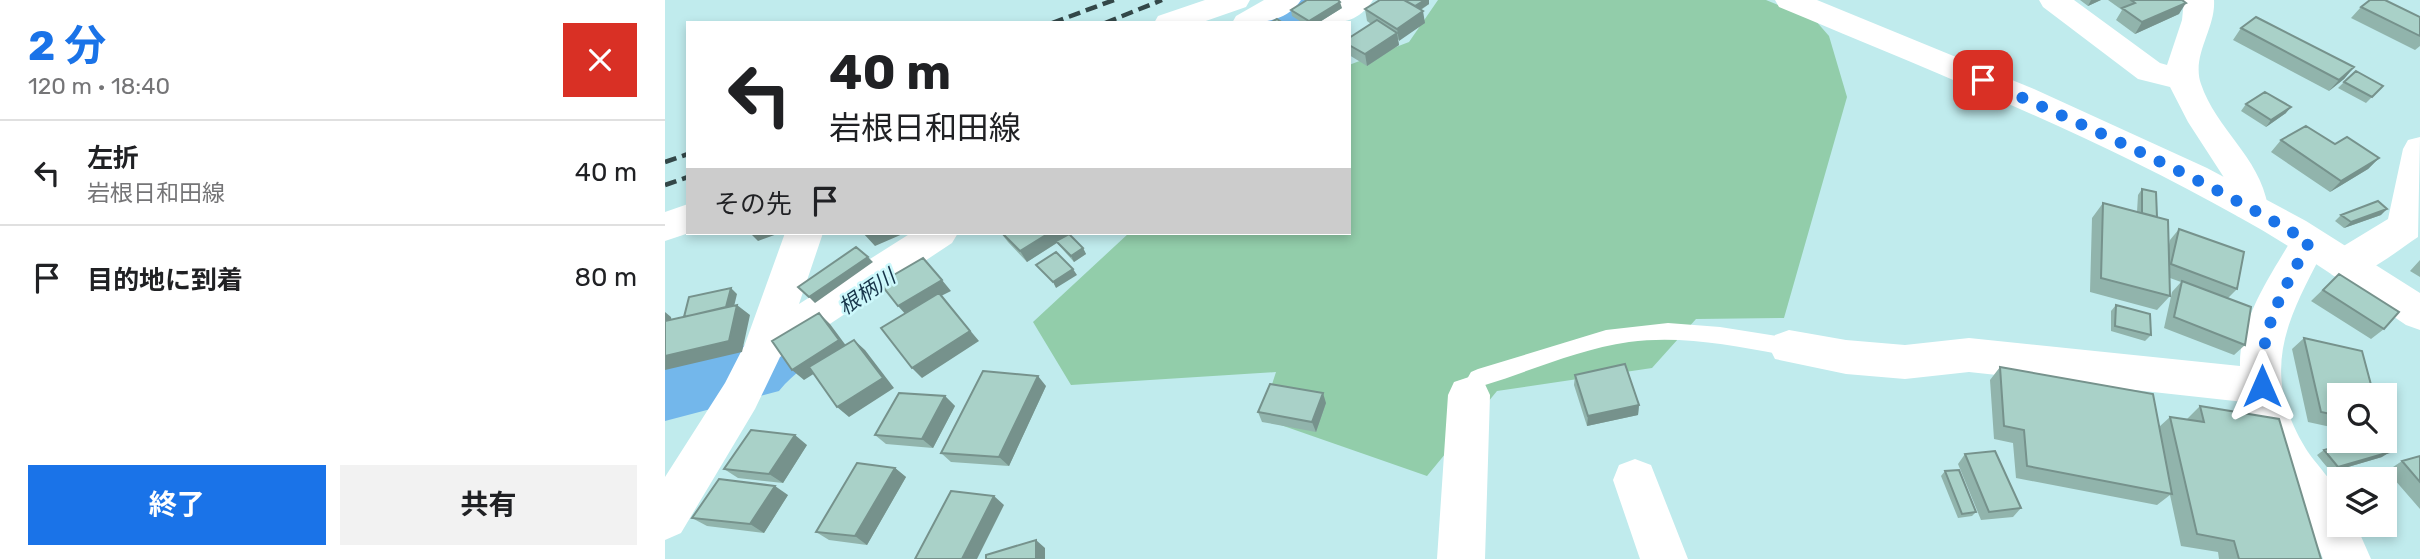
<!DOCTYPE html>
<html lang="ja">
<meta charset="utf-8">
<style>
body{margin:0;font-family:Rubik,"Noto Sans JP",sans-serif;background:#f2f2f2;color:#202124;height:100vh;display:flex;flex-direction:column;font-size:26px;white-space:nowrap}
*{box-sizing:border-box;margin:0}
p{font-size:23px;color:#757577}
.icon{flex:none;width:38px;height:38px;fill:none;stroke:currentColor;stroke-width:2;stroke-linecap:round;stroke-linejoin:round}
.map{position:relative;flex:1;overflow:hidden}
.panel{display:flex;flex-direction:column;background:#fff;width:665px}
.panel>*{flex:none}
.hud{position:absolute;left:21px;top:21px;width:665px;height:214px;border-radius:0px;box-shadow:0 4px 10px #0003;background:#fff;color:#202124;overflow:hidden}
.tools{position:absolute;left:1662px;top:383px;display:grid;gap:14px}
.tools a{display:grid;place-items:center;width:70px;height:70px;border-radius:0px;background:#fff;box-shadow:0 4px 10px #0003;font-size:35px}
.pin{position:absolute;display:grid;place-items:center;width:60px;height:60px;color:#fff;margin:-30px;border-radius:14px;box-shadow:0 4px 10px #0006}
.me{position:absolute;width:77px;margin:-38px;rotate:0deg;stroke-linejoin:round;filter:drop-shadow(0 0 5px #0008)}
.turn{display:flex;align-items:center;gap:24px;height:147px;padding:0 28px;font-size:32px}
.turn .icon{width:91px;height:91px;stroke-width:2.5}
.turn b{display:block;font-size:49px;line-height:60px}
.then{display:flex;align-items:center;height:66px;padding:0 28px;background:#0003;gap:14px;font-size:26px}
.round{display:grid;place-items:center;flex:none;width:74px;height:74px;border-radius:0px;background:#f2f2f2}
.overview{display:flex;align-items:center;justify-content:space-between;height:119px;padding:0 28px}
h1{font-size:42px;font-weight:700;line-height:52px;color:#1a73e8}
.button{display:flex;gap:14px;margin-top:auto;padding:14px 28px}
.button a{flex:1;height:80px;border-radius:0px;background:#1a73e8;color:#fff;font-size:28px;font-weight:700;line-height:80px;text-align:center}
.button a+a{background:#f2f2f2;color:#202124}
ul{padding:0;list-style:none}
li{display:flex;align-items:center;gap:21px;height:105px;padding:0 28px;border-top:2px solid #e0e0e0}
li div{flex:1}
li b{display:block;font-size:26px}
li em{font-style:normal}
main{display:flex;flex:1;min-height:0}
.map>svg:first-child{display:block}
</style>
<main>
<section class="panel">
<div class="overview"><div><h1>2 分</h1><p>120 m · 18:40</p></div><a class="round" style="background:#d93025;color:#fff"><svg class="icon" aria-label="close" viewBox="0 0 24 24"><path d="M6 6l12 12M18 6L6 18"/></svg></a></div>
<ul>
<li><svg class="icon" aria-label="left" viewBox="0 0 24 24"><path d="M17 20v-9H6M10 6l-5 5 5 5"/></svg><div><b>左折</b><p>岩根日和田線</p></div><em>40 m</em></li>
<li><svg class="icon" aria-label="arrive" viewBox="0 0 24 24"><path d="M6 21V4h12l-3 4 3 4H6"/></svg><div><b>目的地に到着</b></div><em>80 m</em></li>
</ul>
<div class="button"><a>終了</a><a>共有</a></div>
</section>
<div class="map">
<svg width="1755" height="559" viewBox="0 0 1755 559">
<rect width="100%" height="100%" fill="#c0ebed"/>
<!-- green -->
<path fill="#92cdaa" d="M773,0H1101L1150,20L1164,36L1182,97L1119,318L1031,319L987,368L832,391L762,476L596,418L611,372L406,385L368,322L464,233H684V65L744,42Z"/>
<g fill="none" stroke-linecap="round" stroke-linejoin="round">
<!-- river -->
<path fill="#73b7eb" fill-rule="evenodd" d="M621,0H682C662,31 617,23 585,23L592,13Z
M130,315L151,322L160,340C148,364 130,371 114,391L0,421V367L73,350L109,322Z"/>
<!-- service -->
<path fill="#fff" fill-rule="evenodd" d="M1003,323L1055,327L1124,338L1131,341L1134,347L1131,353L1124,356C1071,346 1018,335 964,342C915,349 868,370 820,385L811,401L804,404L797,401L793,395L806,372L813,369L941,330Z"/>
<!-- minor -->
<path fill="#fff" fill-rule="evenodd" d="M540,0H585L581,7L535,23H489L493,16Z
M599,0H636C620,24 592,23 567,23L571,16Z
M672,0H708C691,26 671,23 644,23L648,16Z
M1374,0H1409L1495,63L1502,65L1517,20L1519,0H1549C1551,29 1526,55 1536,84C1551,129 1594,156 1603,206L1598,216L1585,220L1572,216L1558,176L1523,122L1505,87L1473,79L1378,7Z
M1755,137L1753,237C1729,252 1696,284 1667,275L1661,264L1667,253L1723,219L1738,149L1743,140Z
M23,204L24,233L0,241V212Z
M1644,228L1657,232L1663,242C1624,316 1592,369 1641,449C1649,462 1671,484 1675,498C1677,506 1675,517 1675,525H1691L1706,559H1658C1650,535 1633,514 1619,493C1602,465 1586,434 1579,402L1304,372L1240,379L1181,374L1110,359L1104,347L1110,335L1124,330L1181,340L1240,345L1304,338L1575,366C1574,318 1608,272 1631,232Z
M120,233H158L134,304L246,233H293L287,243L115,357L90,409L16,533L0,540V477L60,383L80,344Z
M804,377L819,382L825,395L820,559H772L783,395L789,382Z
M970,459L986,465L1023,559H975L948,480L954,465Z"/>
<!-- secondary -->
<path fill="#fff" fill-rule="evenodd" d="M1110,0H1152L1369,89L1542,168L1641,221L1755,293V330L1741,325C1686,288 1631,248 1572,216C1426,134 1269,72 1114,7Z"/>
<!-- rail -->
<path stroke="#334748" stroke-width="4.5" stroke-dasharray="12 6" stroke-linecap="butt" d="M387,23L449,0
M440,23L497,0
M0,162L23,154
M0,185L23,177"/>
</g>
<!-- wall -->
<path fill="#91b4ac" d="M715,0H764V4L756,10L760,23L733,40L734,45L702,66L684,55V38L706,24L702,21L700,9Z
M1415,0H1436L1423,6Z
M1443,0H1517L1514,14L1470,34L1451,20L1457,10Z
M1696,7L1755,17V46L1750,50L1686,18Z
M677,8L653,23H638L627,16L626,10Z
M1576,28L1689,67L1679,79L1664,91L1568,40Z
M1679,82L1718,86L1701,103L1673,88Z
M1581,104L1621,113L1601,127L1576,111Z
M1616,140L1670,144L1714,158L1703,169L1665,192L1606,152Z
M1477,189L1492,217L1504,245L1505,240L1514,229L1572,289L1563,298L1580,345L1569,355L1499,328L1507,292L1516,282L1505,278V296L1492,310L1425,292L1427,218L1438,203L1472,212L1473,195Z
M1676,215H1716L1679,228L1670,221Z
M336,233H403L418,248L421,254L409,262L392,243L362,262L343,242Z
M1755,260V277L1745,271Z
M1674,274L1719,329L1706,339L1646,301Z
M1451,305L1486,335L1480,341L1446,331V311Z
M1639,338L1675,396V429L1643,422L1627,349Z
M1335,367L1494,427L1505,417L1521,420L1535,406L1656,559H1554L1553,552L1516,546L1505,495L1492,505L1351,478L1348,443L1329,439L1325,380Z
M910,375L974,405L973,415L922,426L909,385Z
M381,386L344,466L286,462L276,453Z
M280,396L290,406L268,448L221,444L210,435Z
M661,403L651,432L597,422L593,412Z
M142,445L118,483L73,478L59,469Z
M1659,450L1717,457L1666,472L1652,455Z
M1300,454L1356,508L1348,517L1316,520L1293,464Z
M1755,456V509L1722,471L1737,461Z
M230,468L241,477L202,545L164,540L151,532Z
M1280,471L1311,512L1307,516L1293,518L1276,476Z
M1670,477L1675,480V497L1662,482Z
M123,495L99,533L42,526L27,518Z"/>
<!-- shaded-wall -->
<path fill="#76928c" d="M760,0H764V4L750,13L749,7Z
M1426,0H1436L1423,6Z
M675,2L677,8L653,23H644V21Z
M1521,3L1514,14L1470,34L1477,22Z
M758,11L760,23L734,41L732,29Z
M732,33L734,45L702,66L700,54Z
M1689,67L1679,79L1664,91L1674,80Z
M1626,107L1621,113L1601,127L1606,120Z
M1714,158L1703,169L1665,192L1676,181Z
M1722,209L1716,215L1679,228L1686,222Z
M85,233H115L93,241Z
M198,233H240L210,246Z
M384,233H403L404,235L362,262L355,251Z
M418,248L421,254L409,262L406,256Z
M203,257L208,262L150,303L144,297Z
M408,269L412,275L391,288L388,282Z
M277,280L286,291L276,296L314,341L257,378L247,368L243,317L233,306Z
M66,288L72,294L67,315L18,319Z
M72,305L85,315L77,352L0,370V356Z
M0,312L6,317L8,330L0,334Z
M154,313L165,324L185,351L139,380L127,370Z
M189,340L200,350L229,388L184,417L172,407Z
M373,376L381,386L344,466L334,457Z
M658,393L661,403L651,432L647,422Z
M280,396L290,406L268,448L257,439Z
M974,405L973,415L922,426L923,416Z
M130,435L142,445L118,483L104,474Z
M1725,452L1717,457L1666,472L1673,467Z
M230,468L241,477L202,545L190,536Z
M110,486L123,495L99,533L85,524Z
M329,496L339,505L312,559H297Z
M371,540L380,548V559H371Z"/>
<!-- building -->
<path fill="#a9d1c8" stroke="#76928c" stroke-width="2" d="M642,0H673L675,2L644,21L626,10Z
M715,0H739L758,11L732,29L700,9Z
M739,0H760L750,6Z
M1466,0H1517L1521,3L1477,22L1457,8L1470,3Z
M1705,0H1720L1755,17V36L1696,7Z
M1591,17L1689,67L1674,80L1576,28Z
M612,19L618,23H605Z
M712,20L732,33L700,54L684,45V38Z
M1691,71L1718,86L1707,97L1679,82Z
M1600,92L1626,107L1606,120L1581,104Z
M1641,126L1670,144L1682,137L1714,158L1676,181L1616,140Z
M1477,189L1491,192L1492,217L1477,213Z
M1713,201L1722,209L1686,222L1676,215Z
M1438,203L1503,220L1505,296L1436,278Z
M1514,229L1579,252L1572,289L1506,264Z
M337,233H384L355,251Z
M404,234L418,248L406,256L391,241Z
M191,247L203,257L144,297L133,287Z
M391,252L408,269L388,282L371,265Z
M258,258L277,280L233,306L215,283Z
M1674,274L1734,312L1719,329L1658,290Z
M1517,281L1586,307L1580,345L1509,317Z
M66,288L61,307L19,317L24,297Z
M274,293L305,331L247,368L216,328Z
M72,305L64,341L0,356V321Z
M1451,305L1485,314L1486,335L1450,326Z
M154,313L174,340L127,370L107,341Z
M1639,338L1697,351L1709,396H1675V416L1656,412Z
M189,340L218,378L172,407L144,367Z
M960,364L974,405L923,416L910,375Z
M1335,367L1488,394L1507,494L1362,466L1359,430L1339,426Z
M318,371L373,376L334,457L276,453Z
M605,384L658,393L647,422L593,412Z
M234,393L280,396L257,439L210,435Z
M1535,406L1614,419L1656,559H1574L1569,541L1532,534L1505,417L1539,422Z
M86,430L130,435L104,474L59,469Z
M1691,441H1715L1725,452L1673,467L1659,450Z
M1330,451L1356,508L1324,512L1300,454Z
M1755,456V482L1737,461Z
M192,463L230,468L190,536L151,532Z
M1294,470L1311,512L1297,514L1280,471Z
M1693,471L1700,480H1675V483L1670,477Z
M54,479L110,486L85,524L27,518Z
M286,491L329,496L297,559H250Z
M371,540V559H321V555Z"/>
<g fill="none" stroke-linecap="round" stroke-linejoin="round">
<!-- route -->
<path stroke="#1a73e8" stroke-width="12" stroke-dasharray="0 21.6" d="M1318,80C1429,130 1540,179 1644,242C1618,292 1594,328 1597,386"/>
</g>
<g text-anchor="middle" stroke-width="5" stroke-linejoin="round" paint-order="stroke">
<!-- water labels -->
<g font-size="21" font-style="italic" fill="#153348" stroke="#cdf8fb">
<text transform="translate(202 292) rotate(-34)" y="7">根柄川</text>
</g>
</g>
</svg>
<div class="tools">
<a><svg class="icon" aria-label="search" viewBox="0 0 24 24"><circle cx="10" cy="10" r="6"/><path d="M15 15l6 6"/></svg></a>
<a><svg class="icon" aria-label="layers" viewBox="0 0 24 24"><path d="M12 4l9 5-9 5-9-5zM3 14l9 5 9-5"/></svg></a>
</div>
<div class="pin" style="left:1318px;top:80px;background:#d93025"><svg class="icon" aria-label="arrive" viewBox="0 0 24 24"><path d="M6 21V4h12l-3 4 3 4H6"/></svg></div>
<svg class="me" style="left:1597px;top:386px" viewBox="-20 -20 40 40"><path d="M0-17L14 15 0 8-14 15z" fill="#1a73e8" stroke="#fff" stroke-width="4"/></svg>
<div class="hud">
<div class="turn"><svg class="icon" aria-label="left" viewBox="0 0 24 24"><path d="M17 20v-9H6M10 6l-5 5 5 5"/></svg><div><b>40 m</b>岩根日和田線</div></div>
<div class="then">その先<svg class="icon" aria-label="arrive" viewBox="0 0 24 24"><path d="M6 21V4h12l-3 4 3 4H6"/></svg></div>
</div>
</div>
</main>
